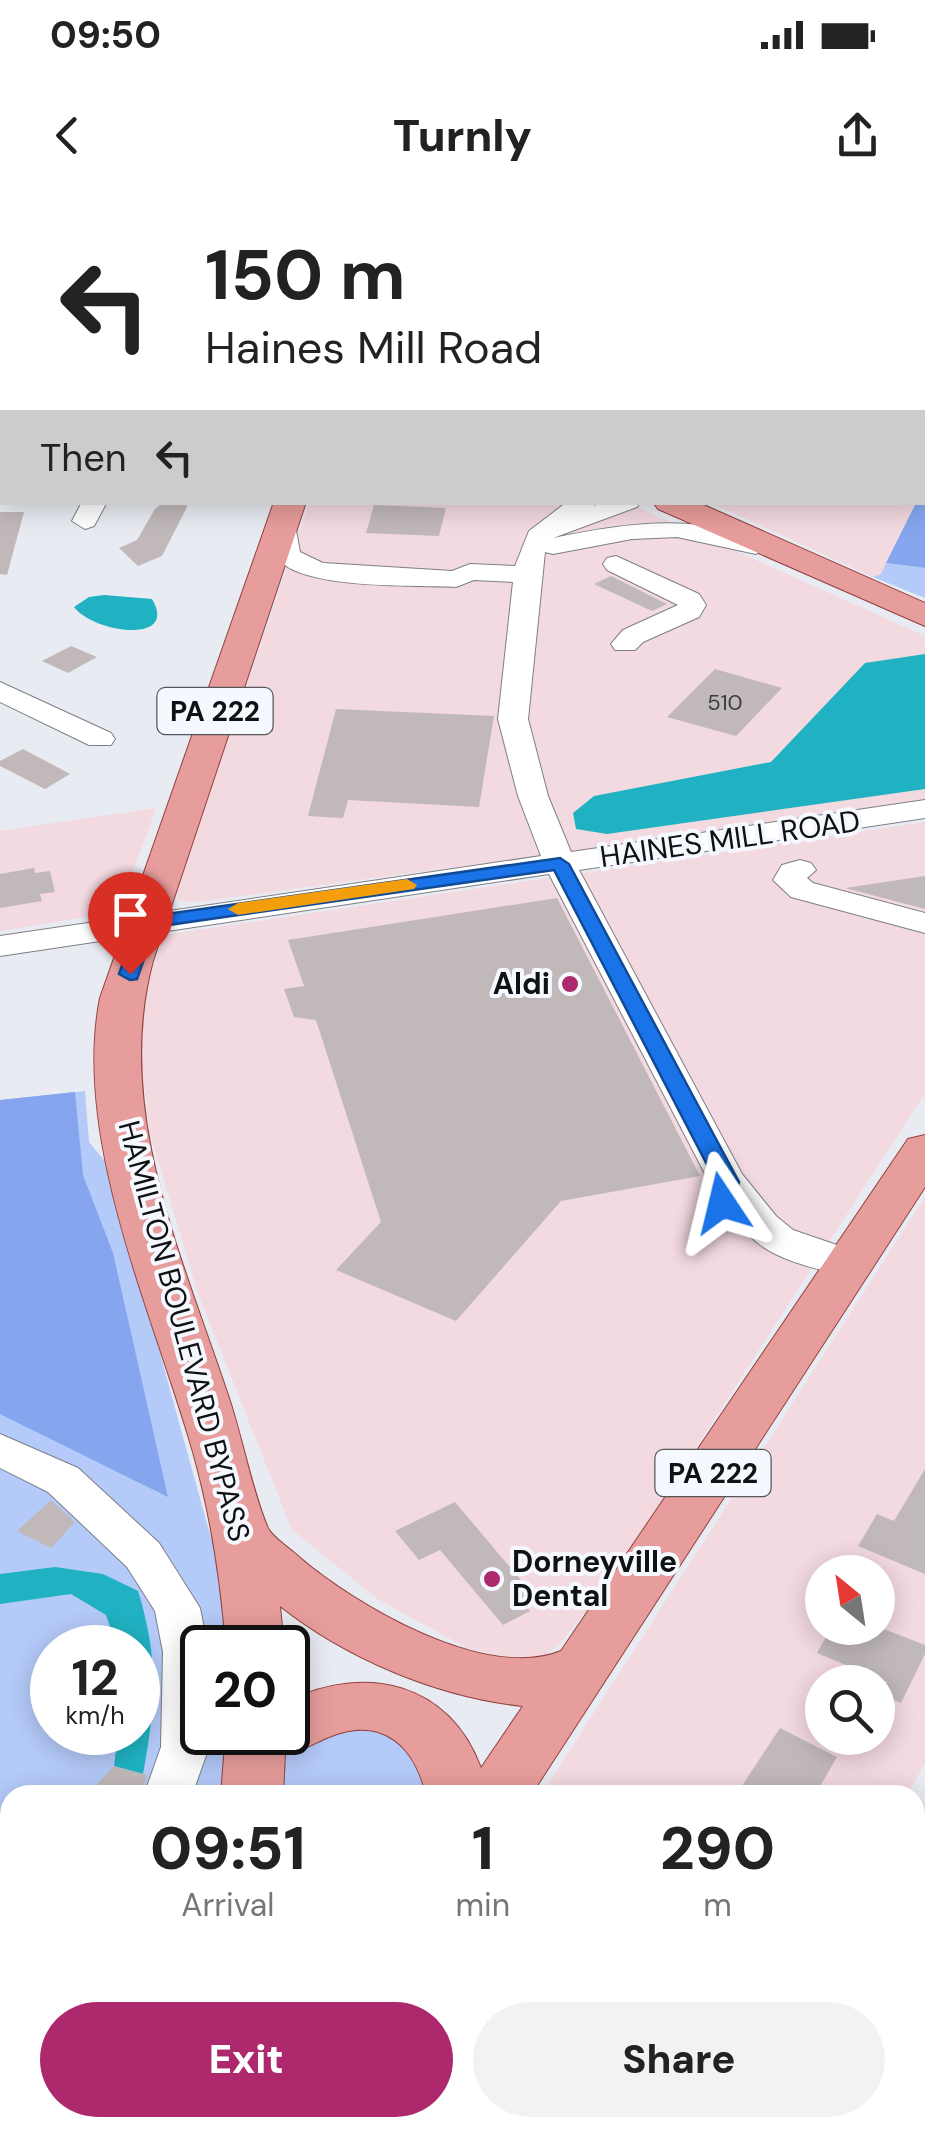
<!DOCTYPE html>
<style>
body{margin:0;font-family:"DM Sans",sans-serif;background:#f2f2f2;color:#222;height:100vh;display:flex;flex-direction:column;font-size:38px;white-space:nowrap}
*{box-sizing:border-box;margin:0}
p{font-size:32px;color:#767676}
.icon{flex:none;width:55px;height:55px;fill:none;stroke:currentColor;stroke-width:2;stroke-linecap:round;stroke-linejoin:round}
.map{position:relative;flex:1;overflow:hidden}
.details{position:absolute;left:0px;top:1585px;width:925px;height:352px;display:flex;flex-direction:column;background:#fff;border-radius:30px 30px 0 0;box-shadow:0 5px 25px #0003}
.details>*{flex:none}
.hud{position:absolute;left:0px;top:0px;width:925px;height:305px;box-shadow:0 5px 25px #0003;background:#fff;color:#222;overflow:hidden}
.needle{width:65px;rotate:330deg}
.controls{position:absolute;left:805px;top:1355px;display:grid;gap:20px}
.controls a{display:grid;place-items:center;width:90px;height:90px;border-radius:50%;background:#fff;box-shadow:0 5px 25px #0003;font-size:50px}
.speed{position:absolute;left:30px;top:1425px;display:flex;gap:20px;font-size:50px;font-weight:700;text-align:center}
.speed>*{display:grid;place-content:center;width:130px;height:130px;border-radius:50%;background:#fff;box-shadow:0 5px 25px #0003;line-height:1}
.speed small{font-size:25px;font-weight:400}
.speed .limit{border:5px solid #111;border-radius:15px;background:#fff;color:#111}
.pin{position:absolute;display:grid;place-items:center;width:85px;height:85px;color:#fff;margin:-102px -42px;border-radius:50% 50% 50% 0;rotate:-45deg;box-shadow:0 0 10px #0007}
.pin .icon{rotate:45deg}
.me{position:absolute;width:110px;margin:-55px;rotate:350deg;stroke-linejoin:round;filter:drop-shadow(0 0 8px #0008)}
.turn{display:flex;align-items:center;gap:35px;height:210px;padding:0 40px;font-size:45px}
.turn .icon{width:130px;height:130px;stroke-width:2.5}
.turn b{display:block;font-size:70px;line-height:85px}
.then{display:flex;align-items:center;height:95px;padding:0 40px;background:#0003;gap:20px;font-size:38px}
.eta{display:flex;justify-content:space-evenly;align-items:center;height:170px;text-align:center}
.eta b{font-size:60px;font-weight:800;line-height:70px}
.cta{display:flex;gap:20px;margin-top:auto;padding:20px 40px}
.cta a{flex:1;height:115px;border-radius:60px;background:#ae286e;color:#fff;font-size:40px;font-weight:800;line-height:115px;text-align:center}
.cta a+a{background:#f2f2f2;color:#222}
.status{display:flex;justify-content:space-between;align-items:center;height:70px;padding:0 50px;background:#fff;direction:ltr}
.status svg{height:28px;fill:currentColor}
header{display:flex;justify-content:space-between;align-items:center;height:130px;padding:0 40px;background:#fff;font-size:45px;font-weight:800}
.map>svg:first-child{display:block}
</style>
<div class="status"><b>09:50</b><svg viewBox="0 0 49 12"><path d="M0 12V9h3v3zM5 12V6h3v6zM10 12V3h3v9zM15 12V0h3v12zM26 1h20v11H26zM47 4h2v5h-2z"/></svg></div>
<header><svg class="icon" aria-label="back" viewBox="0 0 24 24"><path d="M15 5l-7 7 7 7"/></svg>Turnly<svg class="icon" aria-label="share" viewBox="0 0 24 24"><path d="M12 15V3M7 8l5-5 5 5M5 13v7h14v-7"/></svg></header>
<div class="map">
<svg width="925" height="1937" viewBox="0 0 925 1937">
<rect width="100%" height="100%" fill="#e8ebf1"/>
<!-- commercial -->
<path fill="#f3d9e0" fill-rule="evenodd" d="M309,303H629L925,436V600L596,648L197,702L179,701L176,691Z
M711,303H916L881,374L873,377Z
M156,608L124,697L114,708L98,715L0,731V631Z
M925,622V893L608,1384L562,1441L544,1457L530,1463L467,1448L379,1400L292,1330L198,1094L150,933L140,857L146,788L164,735Z
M925,997V1563L907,1595H541ZM822,1372H878V1428H822ZM822,1482H878V1538H822Z
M317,1928H717L712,1937H310Z"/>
<!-- green -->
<path fill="#b4caf9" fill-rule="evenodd" d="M886,363L925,368V398L873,377L881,374Z
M85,891L89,942L108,965L217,1360L228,1447L202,1448V1532L229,1533L225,1595H10V1928H127L123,1937H0V900ZM52,1448H138V1532H52Z
M403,1528L432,1595H262L275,1555L301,1531Z"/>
<!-- forest -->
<path fill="#85a5ef" d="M925,284V368L886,363L916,303L922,302Z
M75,892L83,975L113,1053L168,1297L0,1214V900Z"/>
<!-- water -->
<path fill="#20b2c2" d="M104,395L152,399C179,444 95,434 74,407L89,397Z
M925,454V589L607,634L576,629L573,613L594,596L771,562L865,463Z
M55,1367L103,1374L138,1391C159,1459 156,1504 143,1574L114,1566L118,1533L138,1532V1448L117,1447L106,1415L71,1394L0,1404V1374Z"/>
<!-- building -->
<path fill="#c1b9b9" d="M164,302H186L187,307L162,356L138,366L119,348L137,340L155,309Z
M374,305L446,308L439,336L366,333Z
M0,312H24L7,375L0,374Z
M611,376L667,404L652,411L594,384Z
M71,446L97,457L68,473L42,461Z
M715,469L782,488L736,536L667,517Z
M336,509L494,516L479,607L348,600L343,618L308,616Z
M23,549L55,566L70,574L45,589L0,566V561Z
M34,668L35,673L50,671L55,692L40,694L42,701L0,708V674Z
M925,676V709L845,688Z
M557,698L700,976L561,1001L456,1121L336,1070L381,1022L316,820L294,817L284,789L304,786L288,740Z
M925,1269V1374L858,1346L877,1314L894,1321Z
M51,1300L75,1322L51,1348L17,1331Z
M455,1302L536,1398L524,1404L530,1411L503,1425L440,1350L419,1360L395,1331Z
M831,1428H881L925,1445V1454L901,1503L881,1495L887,1482L817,1453Z
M780,1528L837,1557L815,1595H736Z
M114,1566L147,1575L141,1595H87Z"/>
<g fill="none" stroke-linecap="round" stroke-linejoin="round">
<!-- minor casing -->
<g stroke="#7d7f85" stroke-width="2">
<path id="minor" d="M239,0H266L267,2H241Z
M925,138V152L922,153V139Z
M0,189L2,190V204H0Z
M82,302H107L94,326L85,329L72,321Z
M567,302H596L594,306L604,302H640L637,307L553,338C617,325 677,315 741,333C752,336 762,338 769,346L756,354L677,337L632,339L553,354L545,352L528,519L548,596L571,652L925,600V618L579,670L742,974L776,1016L793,1030L863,1054L869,1064L863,1074L849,1077C816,1068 772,1061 748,1034C735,1019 729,1003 714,991L549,674L0,756V736L541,656L518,596L498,519L513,382L474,380L456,387C418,385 297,390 277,357C270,347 272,331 271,319L284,311L293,314L300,352L323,363L452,371L470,364L515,366L529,331Z
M616,356L699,394L706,405L699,417L643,442L635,450H615L611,444L623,430L678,405L607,370L603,364L607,358Z
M0,482L111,533L115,539L111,545H89L0,502Z
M800,660L811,663L816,670L807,678L813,683L925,713V733L791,697L773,680L782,665Z
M0,1234L78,1268L159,1343L200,1408L208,1448H202V1532H209V1547L192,1595H144L161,1547L163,1452L155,1411L127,1367L48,1292L0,1268Z
M10,1800V1855L0,1859V1804Z"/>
</g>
<!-- major casing -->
<g stroke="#914240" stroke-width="2">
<path id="major" d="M0,1L5,2L2,18L0,17Z
M274,302H306L153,761C113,908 182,1057 228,1195C242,1236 251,1287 267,1326C271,1337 290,1348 299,1357C355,1405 485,1482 561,1451L908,939L925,935V987L531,1595H426C415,1546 382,1515 329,1537C314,1543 301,1552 285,1553L283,1595H221L226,1532H288V1501C366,1464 449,1482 481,1568L523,1506C438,1497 347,1459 280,1406L284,1448H226C221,1381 211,1316 193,1252C154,1116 72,939 100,798Z
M653,302H697L925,403V426L658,309Z
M123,1928H193L189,1937H119Z
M232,1928H305L301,1937H228Z"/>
</g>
<!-- minor -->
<use href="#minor" fill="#fff" fill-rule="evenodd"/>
<!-- major -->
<use href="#major" fill="#e79d9b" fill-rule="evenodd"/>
</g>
<!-- route -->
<path fill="#1a73e8" stroke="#114b97" stroke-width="2.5" d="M560,658L569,664L739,982L730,1009H714L710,1003L716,982L554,670L155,727L137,779L130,780L119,774L139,718Z"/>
<!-- slow -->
<path fill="#f59e0b" d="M407,679L417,685L414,689L238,715L228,709L238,703Z"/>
<!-- markers -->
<g fill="#ae286e" stroke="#f5f8fe" stroke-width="4">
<circle cx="570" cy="784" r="10"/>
<circle cx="492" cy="1379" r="10"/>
</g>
<g text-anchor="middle" stroke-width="8" stroke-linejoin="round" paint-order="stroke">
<!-- far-number labels -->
<g font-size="22" fill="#3c3b3c">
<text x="725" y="510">510</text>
</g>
<!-- shield labels -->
<g fill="#f5f8fe" stroke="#55565a" stroke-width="2.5">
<rect x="157.5" y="488" width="115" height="46" rx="8"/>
<rect x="655.5" y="1250" width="115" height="46" rx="8"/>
</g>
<g font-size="28" font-weight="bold" fill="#101113">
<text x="215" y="521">PA 222</text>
<text x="713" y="1283">PA 222</text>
</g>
<!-- street labels -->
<g font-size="30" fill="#101113" stroke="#f5f8fe">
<text transform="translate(730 639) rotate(-8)" y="10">HAINES MILL ROAD</text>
<text transform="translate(184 1131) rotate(75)" y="10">HAMILTON BOULEVARD BYPASS</text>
</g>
<!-- poi labels -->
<g font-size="30" font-weight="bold" fill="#101113" stroke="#f5f8fe" text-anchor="end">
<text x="550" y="794">Aldi</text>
<text x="512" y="1372" text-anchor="start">Dorneyville<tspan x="512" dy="34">Dental</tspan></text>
</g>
</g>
</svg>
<div class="controls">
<a><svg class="needle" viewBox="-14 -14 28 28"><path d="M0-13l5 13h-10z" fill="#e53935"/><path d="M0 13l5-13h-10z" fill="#767676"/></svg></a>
<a><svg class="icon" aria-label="search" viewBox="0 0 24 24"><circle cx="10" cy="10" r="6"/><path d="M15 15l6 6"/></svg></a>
</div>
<div class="speed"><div>12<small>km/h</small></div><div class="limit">20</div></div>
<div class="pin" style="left:130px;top:774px;background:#d93025"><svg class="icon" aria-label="arrive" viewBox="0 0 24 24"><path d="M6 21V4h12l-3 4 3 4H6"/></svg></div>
<svg class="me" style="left:722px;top:1003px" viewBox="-20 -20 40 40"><path d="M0-17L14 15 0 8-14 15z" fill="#1a73e8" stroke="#fff" stroke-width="4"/></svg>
<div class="hud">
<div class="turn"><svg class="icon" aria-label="left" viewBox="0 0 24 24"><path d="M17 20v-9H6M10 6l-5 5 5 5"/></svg><div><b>150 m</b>Haines Mill Road</div></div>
<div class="then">Then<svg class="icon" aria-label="left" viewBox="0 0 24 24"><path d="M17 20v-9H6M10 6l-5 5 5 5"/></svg></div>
</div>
<section class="details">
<div class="eta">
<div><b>09:51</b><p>Arrival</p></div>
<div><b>1</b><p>min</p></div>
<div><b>290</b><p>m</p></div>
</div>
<div class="cta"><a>Exit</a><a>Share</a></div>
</section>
</div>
